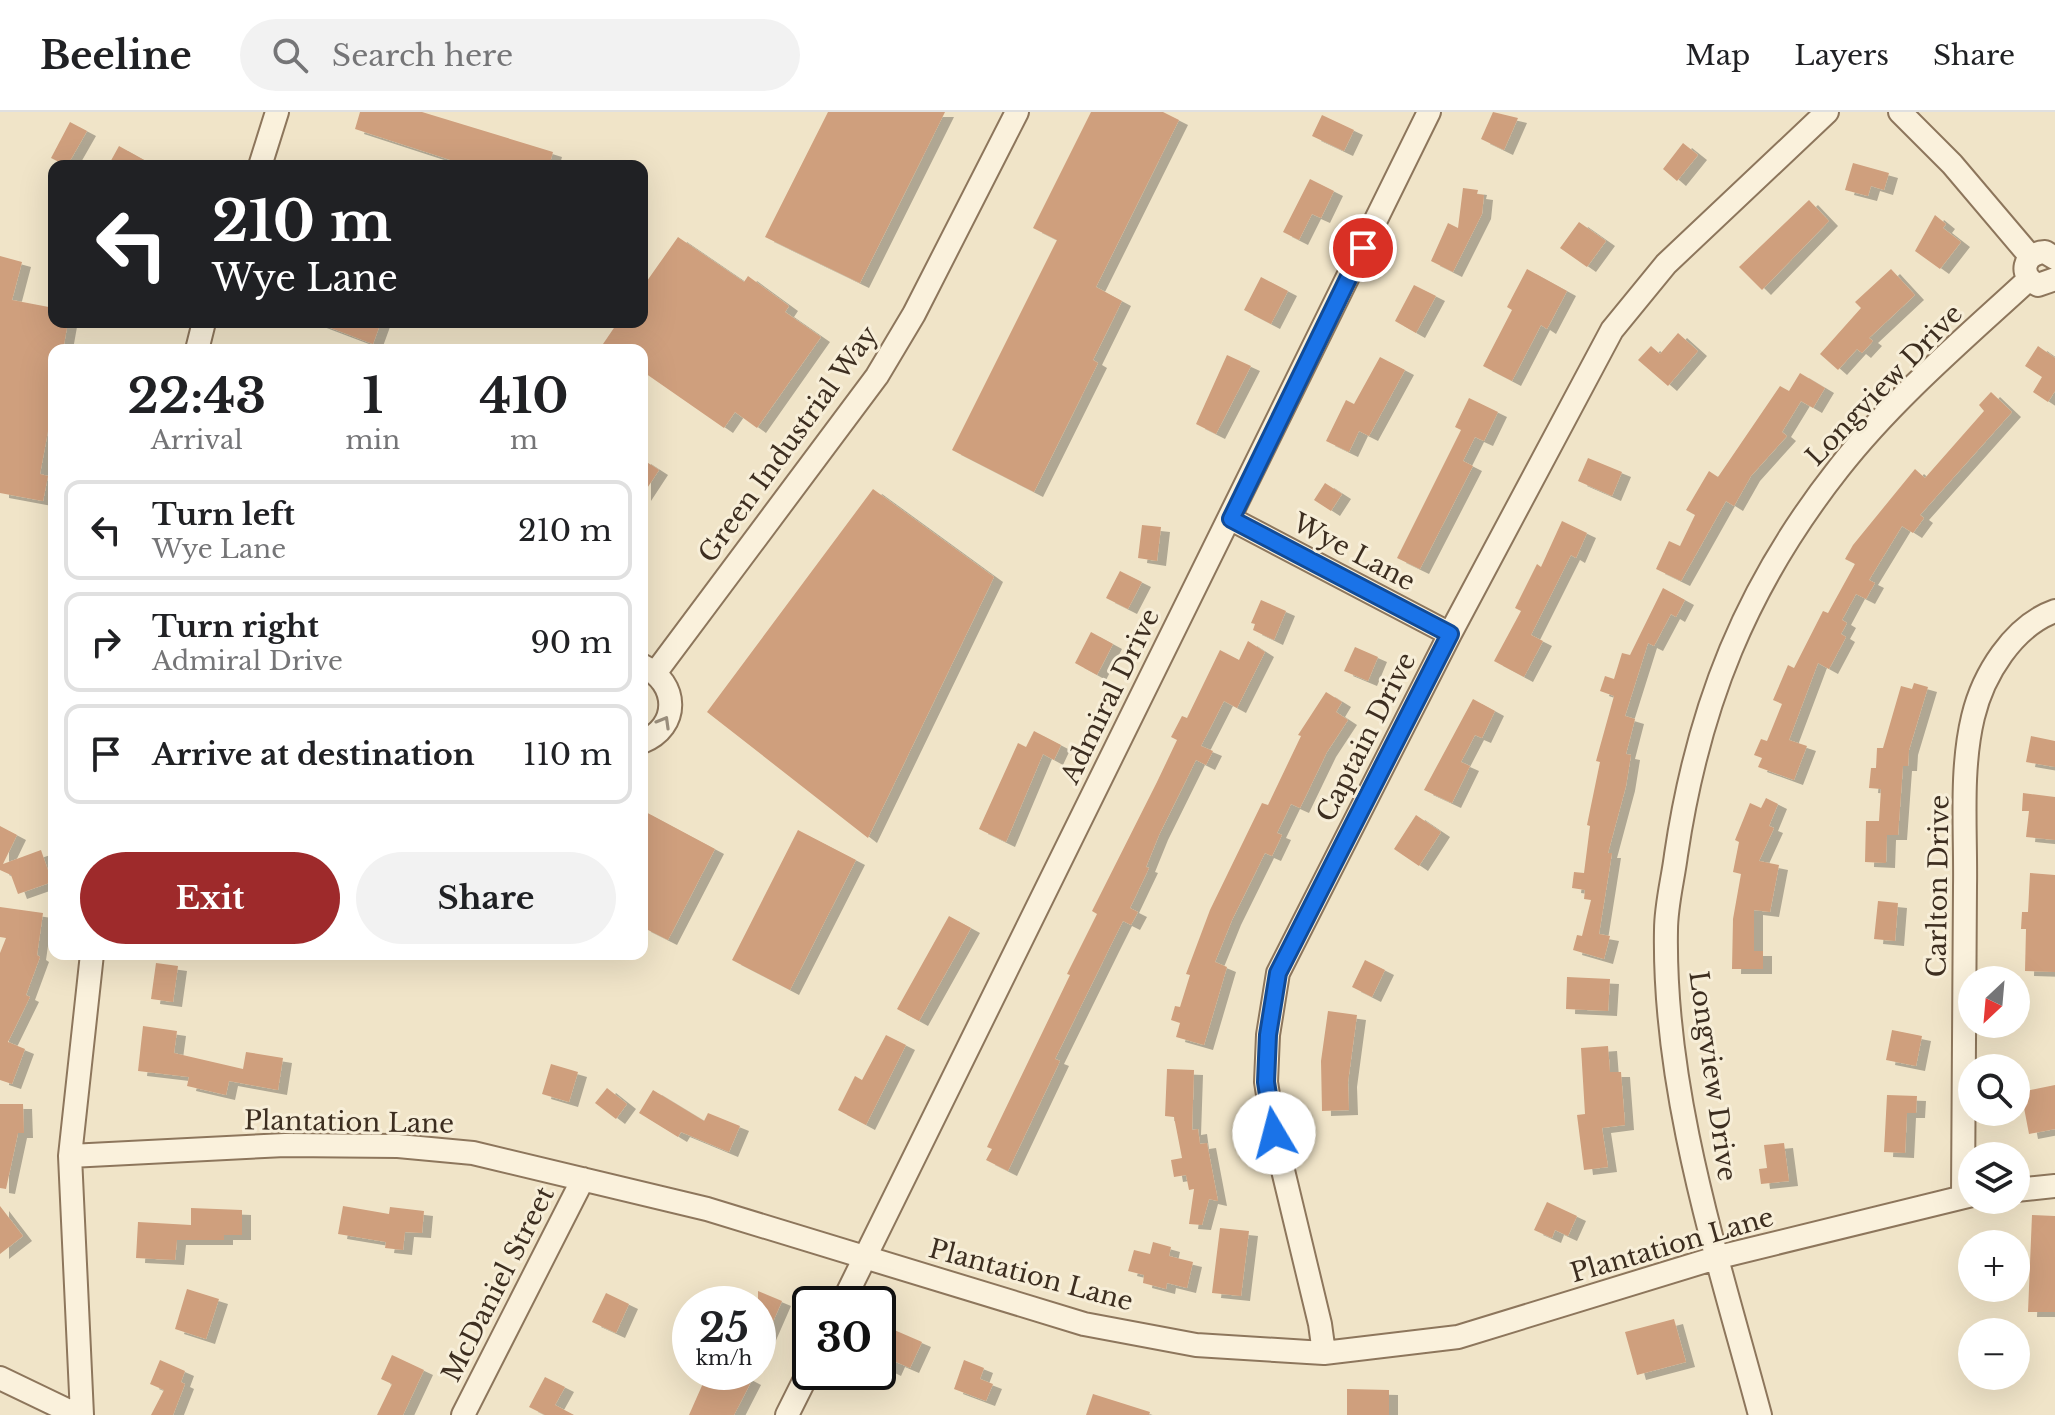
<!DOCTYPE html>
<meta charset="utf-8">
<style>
body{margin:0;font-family:"Libre Baskerville",serif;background:#f2f2f2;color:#202124;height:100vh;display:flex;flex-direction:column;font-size:30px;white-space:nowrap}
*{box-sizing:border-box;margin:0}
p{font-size:26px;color:#757577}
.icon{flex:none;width:44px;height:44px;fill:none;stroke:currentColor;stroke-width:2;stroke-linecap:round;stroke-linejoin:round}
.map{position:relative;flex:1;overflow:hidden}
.sheet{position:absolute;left:48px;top:232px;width:600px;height:616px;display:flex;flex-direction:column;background:#fff;border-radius:16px;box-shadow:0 8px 32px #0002}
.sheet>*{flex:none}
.banner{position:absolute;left:48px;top:48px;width:600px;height:168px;border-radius:16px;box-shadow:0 8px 32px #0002;background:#202124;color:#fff;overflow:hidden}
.needle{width:52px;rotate:206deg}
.tools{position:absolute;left:1958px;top:854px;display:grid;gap:16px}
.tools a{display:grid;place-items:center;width:72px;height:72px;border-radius:50%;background:#fff;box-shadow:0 8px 32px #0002;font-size:40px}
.speed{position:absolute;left:672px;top:1174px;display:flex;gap:16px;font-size:40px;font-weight:700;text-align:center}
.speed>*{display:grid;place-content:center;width:104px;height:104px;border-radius:50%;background:#fff;box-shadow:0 8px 32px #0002;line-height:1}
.speed small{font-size:20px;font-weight:400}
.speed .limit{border:4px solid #111;border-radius:12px;background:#fff;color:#111}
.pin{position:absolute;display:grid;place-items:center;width:68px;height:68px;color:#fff;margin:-34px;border:4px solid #fff;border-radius:50%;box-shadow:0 2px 8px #0007}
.me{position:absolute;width:88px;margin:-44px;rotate:352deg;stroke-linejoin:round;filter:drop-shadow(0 0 6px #0008)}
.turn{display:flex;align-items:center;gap:28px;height:168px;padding:0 32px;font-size:36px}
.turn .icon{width:104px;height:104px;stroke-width:2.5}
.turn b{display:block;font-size:56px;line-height:68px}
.eta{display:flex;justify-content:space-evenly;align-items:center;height:136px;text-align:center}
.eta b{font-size:48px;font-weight:800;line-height:56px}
.button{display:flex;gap:16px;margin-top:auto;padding:16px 32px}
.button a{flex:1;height:92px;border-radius:48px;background:#9e2a2b;color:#fff;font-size:32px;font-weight:800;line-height:92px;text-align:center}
.button a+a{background:#f2f2f2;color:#202124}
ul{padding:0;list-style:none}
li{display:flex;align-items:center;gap:24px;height:100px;margin:0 16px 12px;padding:0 16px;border:4px solid #e0e0e0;border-radius:16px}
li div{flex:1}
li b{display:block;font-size:30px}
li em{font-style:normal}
header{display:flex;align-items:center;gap:48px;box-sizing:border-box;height:112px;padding:0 40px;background:#fff;border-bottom:2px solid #e0e0e0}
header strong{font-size:38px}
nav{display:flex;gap:44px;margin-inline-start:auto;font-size:28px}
.search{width:560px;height:72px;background:#f2f2f2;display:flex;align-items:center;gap:20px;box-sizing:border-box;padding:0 28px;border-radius:44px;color:#757577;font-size:30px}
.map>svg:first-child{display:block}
</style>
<header>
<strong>Beeline</strong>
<div class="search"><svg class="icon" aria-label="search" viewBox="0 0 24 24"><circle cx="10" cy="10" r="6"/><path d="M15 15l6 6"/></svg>Search here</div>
<nav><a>Map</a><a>Layers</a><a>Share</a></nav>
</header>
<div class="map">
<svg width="2055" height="1303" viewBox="0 0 2055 1303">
<defs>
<filter id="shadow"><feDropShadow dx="9" dy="5" stdDeviation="0" flood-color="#0004"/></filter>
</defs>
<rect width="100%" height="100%" fill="#f0e4c8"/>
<!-- building -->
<path fill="#cf9f7d" filter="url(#shadow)" d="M360,0H422L553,40L549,54H469L355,17Z
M828,0H945L860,171L765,125Z
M1091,0H1163L1179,8L1096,175L1122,189L1093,248L1098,251L1034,380L952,338L1057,128L1033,116Z
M1493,0L1518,6L1504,38L1481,27Z
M1322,3L1354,18L1344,39L1312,24Z
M70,10L87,19L67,54L51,46Z
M1683,31L1698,43L1677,69L1663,57Z
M119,34L155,54H108Z
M1853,51L1889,61L1884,78L1871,74L1868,84L1845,78Z
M1310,67L1334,79L1321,106L1312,102L1299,128L1283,120Z
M1463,76L1478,78L1477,82L1484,83L1482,102L1453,160L1431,149L1448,111L1458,116Z
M1809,88L1829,109L1762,178L1739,155Z
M1935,103L1946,112L1943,116L1961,130L1940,157L1915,139Z
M1579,110L1606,129L1587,155L1560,136Z
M678,125L744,170L748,164L789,194L785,200L821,225L757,316L735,300L724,316L642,259V238H611L603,232L618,210H642V176Z
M0,144L22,150L12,188L54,196V210H68L63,238H54V287L40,362L48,364L43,389L0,381Z
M1527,157L1567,179L1547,217L1541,213L1512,269L1483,254L1512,198L1507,195Z
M1891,157L1915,183L1869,226L1873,229L1862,241L1857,237L1838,258L1820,242L1861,196L1855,190Z
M1261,165L1288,179L1271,212L1244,198Z
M1414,173L1436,184L1416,221L1395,209Z
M315,210H381L373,232Z
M1678,221L1698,239L1668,274L1638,248L1651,234L1660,242Z
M2038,234L2055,246V279L2048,290L2033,280L2042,265L2025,254Z
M1227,243L1251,254L1216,322L1196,312Z
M1380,245L1405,258L1369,324L1359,319L1349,340L1326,329L1346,288L1354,292Z
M1800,261L1825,276L1813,296L1801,289L1782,320L1787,324L1751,364L1734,394L1726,389L1681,469L1656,457L1669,429L1680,434L1695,403L1686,398L1709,359L1718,365L1780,274L1789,279Z
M1991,280L2012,300L1920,403L1924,406L1913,421L1902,414L1869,468L1875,471L1866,487L1856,482L1842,508L1847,511L1841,522L1846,525L1829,557L1818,551L1789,628L1807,634L1794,668L1758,655L1762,646L1754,643L1761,627L1767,629L1782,592L1773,588L1788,553L1794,556L1823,499L1828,501L1855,452L1845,447L1853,433L1915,357L1925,366L1984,299L1979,293Z
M1469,286L1498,300L1484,329L1475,325L1463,349L1473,354L1420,457L1397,446L1461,318L1455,315Z
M1588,346L1622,360L1612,384L1578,369Z
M642,347L659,358L642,384Z
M1325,371L1342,382L1331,399L1314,388Z
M873,377L994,465L868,726L707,600Z
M1562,409L1587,421L1576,446L1571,443L1531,523L1543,529L1524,565L1494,549L1521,499L1515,496L1537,452L1541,455Z
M1142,413L1161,415L1157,449L1138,446Z
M1120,459L1142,470L1128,497L1106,486Z
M1663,476L1685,488L1676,505L1671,502L1654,534L1648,531L1625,604L1635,607L1626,642L1631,643L1626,674L1608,741H1612L1599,822L1610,824L1604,847L1573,838L1577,823L1582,824L1591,788L1584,787L1585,778L1572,776L1574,760L1584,761L1590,714L1587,713L1600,650L1596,649L1614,584L1600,579L1605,564L1614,567L1622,541L1630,543Z
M1261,488L1286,499L1274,528L1253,518L1255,512L1251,511Z
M1091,520L1113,532L1097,563L1075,551Z
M1248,529L1265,540L1237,596L1224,589L1201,634L1213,639L1206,653L1196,648L1159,723L1146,755L1149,756L1130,796L1138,800L1131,813L1123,809L1110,835L1055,947L1060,949L1008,1059L986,1048L992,1037L987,1035L1070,863L1067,862L1097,802L1092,799L1157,670L1177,628L1171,625L1182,604L1187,606L1220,538L1239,548Z
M1355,535L1378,545L1368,569L1344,559Z
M1914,571L1928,575L1909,638L1908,654H1903L1898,723H1887L1886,751L1865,750L1866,709H1879L1881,677L1869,676L1871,656H1876L1877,636H1883L1901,574L1912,577Z
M1326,580L1342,590L1336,600L1348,608L1327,640L1300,696L1291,692L1277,721L1282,723L1272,744L1265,741L1232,808L1215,850L1227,855L1204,933L1176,925L1180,911L1171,908L1175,894L1180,895L1190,863L1186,862L1210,798L1262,691L1268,693L1301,624L1298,623Z
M1473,587L1495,599L1482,626L1475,623L1461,650L1470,654L1452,691L1424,678Z
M1034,619L1061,633L1054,648L1043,642L1006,730L979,717L1018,631L1026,635Z
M2031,624L2055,629V655L2026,650Z
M2023,681L2055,685V728L2026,725L2029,699H2022Z
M1766,686L1778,692L1769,714L1774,716L1759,749L1779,753L1770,800L1754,798V839H1763V857H1732L1733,807L1741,762L1733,760L1739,730L1735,728L1750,691L1761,696Z
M642,698L715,737L668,828L642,815Z
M1416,703L1441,720L1419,754L1394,737Z
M0,714L17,723L3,752L41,738L52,770L18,782L11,763L0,758Z
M798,718L856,748L790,878L732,848Z
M2030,761L2055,763V860L2025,859L2026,817H2021L2022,800H2028Z
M1878,789L1898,791L1895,829L1874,827Z
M0,795L43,801L37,843L40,845L26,883L30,885L8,930L25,937L12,972L0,968V841L6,826L0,825Z
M949,804L971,816L919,909L897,897Z
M1365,848L1385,858L1372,885L1352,875Z
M156,851L178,854L173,890L151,887Z
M1567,865L1610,867L1608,899L1566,897Z
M1328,899L1357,903L1348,970L1349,998L1322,999L1321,949Z
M143,914L177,919L174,941L243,957L246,940L283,946L278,978L229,969L226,983L187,974L189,965L138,959Z
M1892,918L1922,924L1916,954L1886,948Z
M886,923L906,933L866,1013L838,998L855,964L862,968Z
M1608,934L1610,960H1621L1625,1013L1602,1016L1608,1055L1584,1058L1577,1003L1585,1002L1581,936Z
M551,952L578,960L569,990L542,982Z
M1167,957L1194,958L1192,1018L1198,1017L1200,1032L1207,1031L1218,1089L1209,1087L1202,1113L1189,1112L1194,1077L1189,1078L1186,1063L1174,1065L1171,1048L1182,1046L1174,1005L1165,1004Z
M2055,973V1017L2029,1022L2021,980Z
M607,976L627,992L616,1007L595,991Z
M653,978L704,1009L708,1001L740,1014L729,1040L681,1020L678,1025L639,1001Z
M1887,983L1917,984L1916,1001H1907L1905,1041L1884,1040Z
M0,992H23L24,1021H18L6,1077L0,1076Z
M1784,1031L1789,1069L1761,1072L1759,1057L1767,1056L1764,1033Z
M1547,1090L1577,1104L1568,1124L1555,1118L1552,1126L1534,1118Z
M0,1094L23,1124L0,1142Z
M343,1094L389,1102L390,1095L424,1099L422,1121L405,1120L403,1138L385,1136L386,1130L338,1122Z
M191,1096L242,1098V1123H224V1128H177L175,1148L136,1146L138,1110L191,1113Z
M2032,1103L2055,1104V1200H2028Z
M1220,1116L1249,1119L1241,1184L1212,1181Z
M1153,1130L1171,1135L1169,1144L1193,1150L1187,1176L1167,1171L1166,1177L1143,1171L1144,1163L1128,1159L1134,1138L1150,1142Z
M187,1177L219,1187L206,1227L175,1217Z
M758,1179L782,1189L758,1244Z
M606,1181L629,1192L616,1221L592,1210Z
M1674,1207L1686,1250L1637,1263L1625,1220Z
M878,1215L890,1221L892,1217L922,1230L910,1256L896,1250L892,1259L878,1252Z
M392,1243L424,1258L403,1303H377L392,1272L381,1267Z
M160,1248L185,1259L181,1270L185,1272L173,1303H151L164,1278L150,1272Z
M964,1248L984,1256L980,1267L993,1272L986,1289L954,1277Z
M708,1260H737L752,1268L734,1303H689Z
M545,1265L565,1275L555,1293L574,1303H545L529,1295Z
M1347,1277L1389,1278V1303H1347Z
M1093,1282L1150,1300L1149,1303H1086Z"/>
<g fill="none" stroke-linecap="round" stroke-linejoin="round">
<!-- minor casing -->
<g stroke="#8d765c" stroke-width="26">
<path id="minor" d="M1900,0L1952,52L2030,144
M260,54L277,0
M2055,146L2045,140C2023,141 2018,164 2038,173L2055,167
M197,238L204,210
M1231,407L1450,522
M656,560L877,264L914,202L1017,0
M642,630C680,615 679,571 643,554
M70,1044L285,1033L398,1034L473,1041L707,1097L1084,1212L1196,1233L1324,1241L1458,1225L1719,1145L1972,1083
M2016,1078L2055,1074
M1963,1084C1964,981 1965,878 1965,775C1966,720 1960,659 1973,605C1983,563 2013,514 2055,499
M842,1192L1429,0
M1324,1241L1320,1212L1274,1021L1266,970L1268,923L1278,861L1450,522L1612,218L1666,152L1827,0
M0,1266L77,1303
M82,1303L70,1044L92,842
M463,1303L583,1067
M787,1303L810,1257
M1760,1303C1718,1146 1663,982 1666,818C1666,793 1673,767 1676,743C1698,594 1746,474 1839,356C1892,288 1965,226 2028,168"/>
</g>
<!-- minor -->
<use href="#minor" stroke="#faf1dc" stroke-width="22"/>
</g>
<!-- one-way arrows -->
<defs><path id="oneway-chevron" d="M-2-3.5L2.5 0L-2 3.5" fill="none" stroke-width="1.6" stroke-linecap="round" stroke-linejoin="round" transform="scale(2)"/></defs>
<use stroke="#9c907e" href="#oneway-chevron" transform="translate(664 610) rotate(-60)"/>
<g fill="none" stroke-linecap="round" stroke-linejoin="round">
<!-- route casing -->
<g stroke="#114b97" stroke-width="20">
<path id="route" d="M1274,1021L1266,970L1268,923L1278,861L1450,522L1231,407L1363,136"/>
</g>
<!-- route -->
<use href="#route" stroke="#1a73e8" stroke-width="14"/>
</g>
<g text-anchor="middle" stroke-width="6" stroke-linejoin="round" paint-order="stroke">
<!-- street labels -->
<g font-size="26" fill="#3d2e20" stroke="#f7eed8">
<text transform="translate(1884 273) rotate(-46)" y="9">Longview Drive</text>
<text transform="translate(788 332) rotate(-54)" y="9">Green Industrial Way</text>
<text transform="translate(1354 440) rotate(28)" y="9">Wye Lane</text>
<text transform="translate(1110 584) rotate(-64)" y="9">Admiral Drive</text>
<text transform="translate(1366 625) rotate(-63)" y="9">Captain Drive</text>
<text transform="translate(1938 774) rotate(-89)" y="9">Carlton Drive</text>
<text transform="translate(1713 964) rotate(82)" y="9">Longview Drive</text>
<text transform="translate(349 1010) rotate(1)" y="9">Plantation Lane</text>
<text transform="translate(1672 1133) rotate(-16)" y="9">Plantation Lane</text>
<text transform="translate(1031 1163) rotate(15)" y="9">Plantation Lane</text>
<text transform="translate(498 1172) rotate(-63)" y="9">McDaniel Street</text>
</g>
</g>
</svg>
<div class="tools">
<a><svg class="needle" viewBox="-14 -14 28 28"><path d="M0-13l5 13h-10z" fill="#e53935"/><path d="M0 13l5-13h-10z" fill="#757577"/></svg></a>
<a><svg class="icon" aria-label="search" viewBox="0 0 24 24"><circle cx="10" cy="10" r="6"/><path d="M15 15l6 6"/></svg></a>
<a><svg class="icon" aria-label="layers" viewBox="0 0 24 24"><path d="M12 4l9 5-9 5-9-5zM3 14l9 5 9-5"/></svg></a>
<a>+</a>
<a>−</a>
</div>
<div class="speed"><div>25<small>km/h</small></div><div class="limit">30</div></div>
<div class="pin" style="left:1363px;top:136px;background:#d93025"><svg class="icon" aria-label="arrive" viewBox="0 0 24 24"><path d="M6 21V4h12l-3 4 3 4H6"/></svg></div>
<svg class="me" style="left:1274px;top:1021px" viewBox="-20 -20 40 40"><circle r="19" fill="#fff"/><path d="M0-13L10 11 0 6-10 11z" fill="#1a73e8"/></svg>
<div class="banner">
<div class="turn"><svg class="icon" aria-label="left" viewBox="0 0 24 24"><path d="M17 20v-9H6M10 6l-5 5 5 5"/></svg><div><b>210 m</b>Wye Lane</div></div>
</div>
<section class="sheet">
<div class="eta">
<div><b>22:43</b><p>Arrival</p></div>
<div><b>1</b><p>min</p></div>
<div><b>410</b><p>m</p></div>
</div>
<ul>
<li><svg class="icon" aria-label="left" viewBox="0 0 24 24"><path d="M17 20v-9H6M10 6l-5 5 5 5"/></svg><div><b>Turn left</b><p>Wye Lane</p></div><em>210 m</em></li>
<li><svg class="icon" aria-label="right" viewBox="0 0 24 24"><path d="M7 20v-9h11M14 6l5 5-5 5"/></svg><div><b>Turn right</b><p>Admiral Drive</p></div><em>90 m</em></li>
<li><svg class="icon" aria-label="arrive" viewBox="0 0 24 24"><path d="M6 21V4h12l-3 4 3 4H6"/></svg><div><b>Arrive at destination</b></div><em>110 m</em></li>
</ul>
<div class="button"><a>Exit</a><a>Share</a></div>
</section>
</div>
